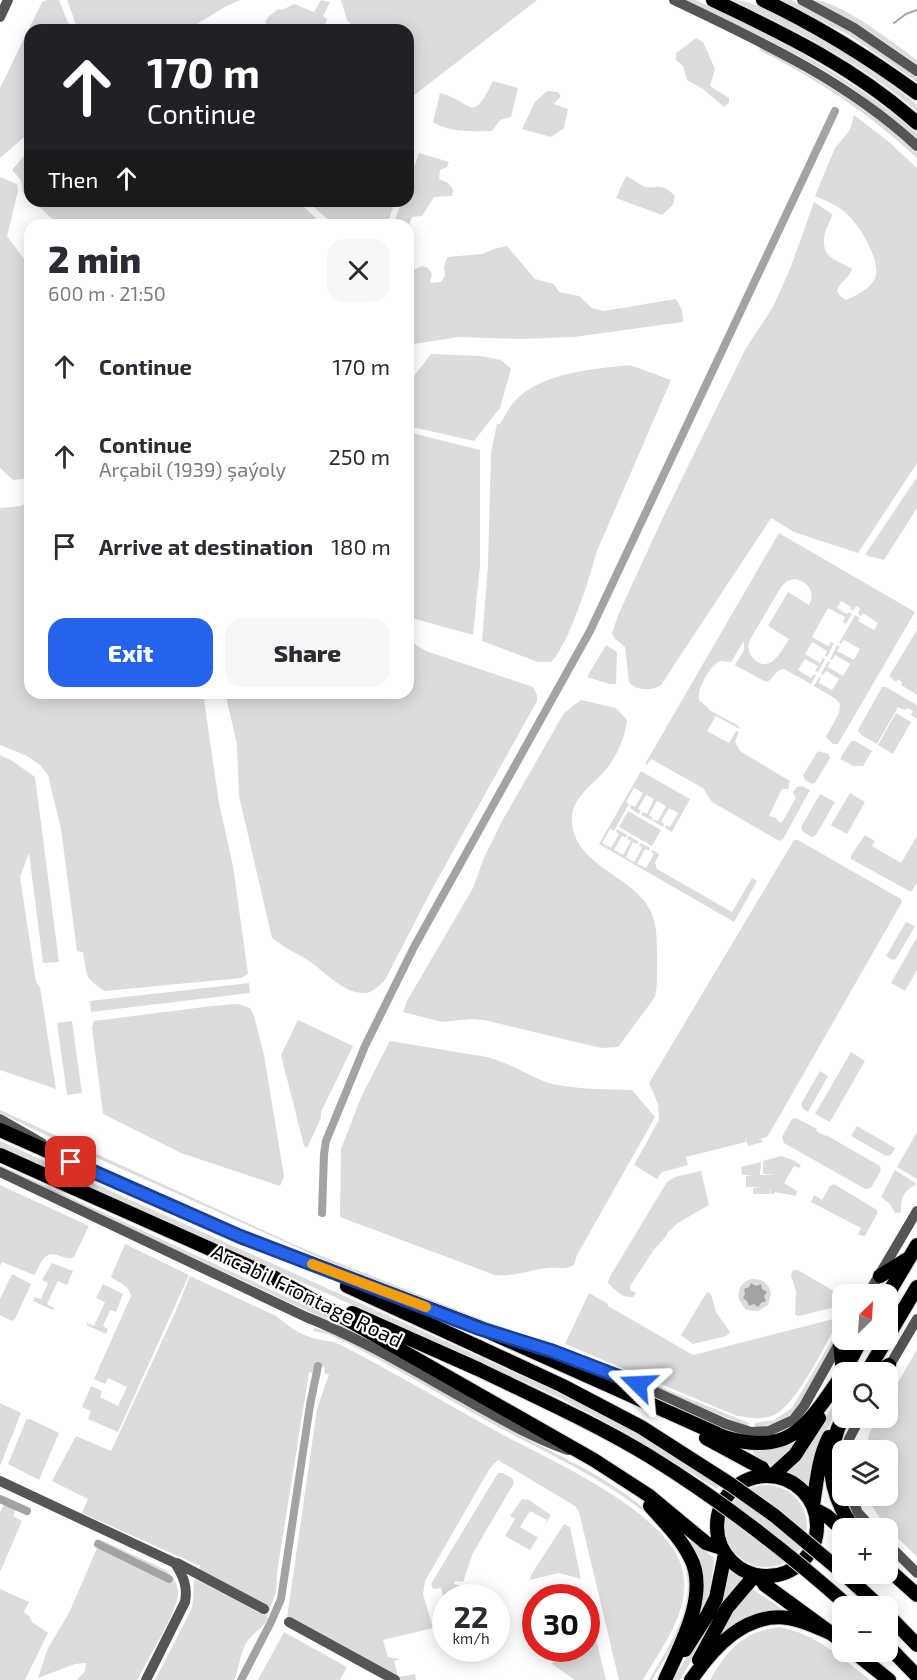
<!DOCTYPE html>
<meta charset="utf-8">
<style>
body{margin:0;font-family:"Exo 2",sans-serif;background:#f7f7f7;color:#2b2b33;height:100vh;display:flex;flex-direction:column;font-size:22px;white-space:nowrap}
*{box-sizing:border-box;margin:0}
p{font-size:20px;color:#7c7c81}
.icon{flex:none;width:33px;height:33px;fill:none;stroke:currentColor;stroke-width:2;stroke-linecap:round;stroke-linejoin:round}
.map{position:relative;flex:1;overflow:hidden}
.sheet{position:absolute;left:24px;top:219px;width:390px;height:480px;display:flex;flex-direction:column;background:#fff;border-radius:18px;box-shadow:0 3px 15px #0003}
.sheet>*{flex:none}
.guide{position:absolute;left:24px;top:24px;width:390px;height:183px;border-radius:18px;box-shadow:0 3px 15px #0003;background:#202124;color:#fff;overflow:hidden}
.needle{width:39px;rotate:25deg}
.buttons{position:absolute;left:832px;top:1284px;display:grid;gap:12px}
.buttons a{display:grid;place-items:center;width:66px;height:66px;border-radius:12px;background:#fff;box-shadow:0 3px 15px #0003;font-size:30px}
.speed{position:absolute;left:432px;top:1584px;display:flex;gap:12px;font-size:30px;font-weight:700;text-align:center}
.speed>*{display:grid;place-content:center;width:78px;height:78px;border-radius:50%;background:#fff;box-shadow:0 3px 15px #0003;line-height:1}
.speed small{font-size:15px;font-weight:400}
.speed .limit{border:9px solid #d22;background:#fff;color:#111}
.pin{position:absolute;display:grid;place-items:center;width:51px;height:51px;color:#fff;margin:-26px;border-radius:12px;box-shadow:0 3px 9px #0006}
.me{position:absolute;width:66px;margin:-33px;rotate:291deg;stroke-linejoin:round;filter:drop-shadow(0 0 4px #0008)}
.turn{display:flex;align-items:center;gap:21px;height:126px;padding:0 24px;font-size:27px}
.turn .icon{width:78px;height:78px;stroke-width:2.5}
.turn b{display:block;font-size:42px;line-height:51px}
.then{display:flex;align-items:center;height:57px;padding:0 24px;background:#0003;gap:12px;font-size:22px}
.round{display:grid;place-items:center;flex:none;width:63px;height:63px;border-radius:18px;background:#f7f7f7}
.overview{display:flex;align-items:center;justify-content:space-between;height:102px;padding:0 24px}
h1{font-size:36px;font-weight:800;line-height:45px}
.primary-button{display:flex;gap:12px;margin-top:auto;padding:12px 24px}
.primary-button a{flex:1;height:69px;border-radius:18px;background:#2563eb;color:#fff;font-size:24px;font-weight:800;line-height:69px;text-align:center}
.primary-button a+a{background:#f7f7f7;color:#2b2b33}
ul{padding:0;list-style:none}
li{display:flex;align-items:center;gap:18px;height:90px;padding:0 24px}
li div{flex:1}
li b{display:block;font-size:22px}
li em{font-style:normal}
.map>svg:first-child{display:block}
</style>
<div class="map">
<svg width="917" height="1680" viewBox="0 0 917 1680">
<rect width="100%" height="100%" fill="#fff"/>
<!-- green -->
<path fill="#dcdcdc" fill-rule="evenodd" d="M47,0H59L71,30H30V132L0,158V88L42,2Z
M67,0H240L225,7L187,30H78Z
M321,0L330,2L323,16L327,19L323,30H271L265,22L268,17L278,9L282,10L294,4L314,12Z
M341,0H537L408,100V30H357L347,20Z
M685,0H696C775,37 850,76 917,133V140C893,120 870,100 844,83C794,50 739,26 685,0Z
M732,0C749,0 764,9 780,17C828,41 872,69 914,102L917,105V111C862,64 797,31 732,0Z
M781,0H791L852,32L917,77V82L850,36Z
M813,0C839,0 895,44 917,60V64L859,25Z
M696,38L703,42L715,69L710,86L729,98V103L724,107L703,89L687,80L683,66L676,60V53Z
M761,47C817,79 870,108 917,153V158C870,114 817,79 759,50Z
M493,81L518,88L511,117L500,120L492,131C473,131 450,133 433,122L440,93C474,102 471,126 493,81Z
M547,91L558,92L561,96L554,104L568,109L564,128L551,137L522,129L535,102Z
M854,115L889,142L917,168V463L858,553L794,532L771,518L661,685C652,691 636,691 629,682L625,647L615,639L612,633L619,613L666,511L746,348L773,307L790,269L814,202L832,214C831,221 827,226 825,233C820,259 835,258 852,269C849,279 840,281 837,291L840,296L846,300C857,295 870,289 875,278C882,262 860,226 848,215C839,206 827,201 815,196L835,148L850,130Z
M30,149V198L23,192L21,180L12,170Z
M419,153L449,162L447,167L440,170L439,179L448,183L453,189L452,196L434,197L422,216L412,217L408,228V225H393L402,201H408V184Z
M626,176C633,179 637,183 643,186C656,191 659,180 675,196L673,205L662,215L616,198Z
M0,177L17,184L18,191L7,236L30,267V478L13,480L0,468Z
M33,201H298L323,225H59Z
M307,201H395L387,225H334Z
M507,246L535,279L554,284L559,292L579,296L592,308L604,311L676,299L682,310L683,322L574,337L520,339L458,337L408,345V273L422,266L428,268L432,274L430,283L441,282L445,276L444,267L447,257L482,254L494,249Z
M431,354L481,356L501,360L511,369L500,408L474,441L408,426V381L411,380Z
M630,365L671,380L597,551C590,576 569,645 551,662H538L482,641L488,565L491,452L497,424H500C505,416 509,407 515,401C541,372 595,369 630,365Z
M408,432L480,450V566L473,635L408,617Z
M917,477V508L884,560L865,555Z
M30,501V693H203L219,803L233,866L248,974L241,978L105,991C84,978 87,975 83,952L77,951L61,829L48,775L40,765L27,756L0,745V508L21,506Z
M779,533L915,612L838,744H833L826,737L839,713L840,704L836,699L814,686L819,677L821,678L819,683L832,690L839,679L826,671L823,675L821,674L828,661L830,662L828,667L843,676L850,664L835,655L832,660L830,659L837,645L840,647L837,651L854,660L860,649L844,640L841,644L839,643L855,615L860,618L858,621L874,630L878,623L863,613L861,616L858,614L860,608L856,606L853,611L850,609L851,607L841,601L837,608L847,614L848,612L852,614L846,624L843,622L845,617L828,608L812,637L828,646L831,642L834,643L827,657L825,656L827,651L812,642L805,654L820,663L823,658L825,659L818,672L815,671L818,666L805,659L798,670L811,678L814,674L816,675L811,684L784,669C774,670 774,680 766,682L735,665L744,650V641L731,662L720,661C710,666 697,688 699,700L709,709V710L737,725L740,729L716,716L707,731L729,743L736,731L739,732L735,742L740,751L790,781L788,789H782L769,816L776,818L780,823L782,822L796,798L793,792L797,787L802,786L810,790L783,839L779,841L712,802L703,788L651,759L647,765L645,764ZM794,579C808,581 816,592 809,605L788,592L768,626L789,639C780,654 767,678 750,654L748,646L751,638L781,587L787,581Z
M917,630V695L901,685L902,682L898,679L896,682L889,676Z
M408,640L426,651L533,687L537,695V701L431,891L385,980C378,987 372,994 361,993C343,992 326,973 312,963C299,954 284,948 272,938L239,796L237,744L225,693H408Z
M606,645L617,652L616,684H609L587,677Z
M882,687H886L917,705V719L911,715L913,711L907,708L905,710L898,707L877,744L861,735L858,730Z
M581,700L616,708L627,720C625,738 618,753 608,767C595,784 569,798 572,823C576,868 638,877 652,914C657,927 657,942 657,955C657,969 658,983 655,997L618,1047L601,1048L484,1020L471,1019L442,1022L403,1012L407,1001L473,888L483,860L501,823L564,713Z
M896,713L911,722L893,754L878,745Z
M851,741H855L872,751L863,766H854L840,759Z
M818,751L828,754L830,758L815,783L812,784L805,780L803,775Z
M0,755L11,760L35,777L59,962L43,963L29,853L20,877L36,982L40,987L56,1089L0,1070Z
M641,771L690,799L672,832L665,828L666,825L670,827L678,813L669,808L661,822L664,824L663,827L653,821L654,819L658,821L666,806L657,801L649,815L653,818L651,820L641,815L643,812L647,814L654,799L646,795L638,809L641,811L639,814L630,808L631,805L635,807L643,793L634,788L626,802L629,804L614,831L610,829L602,843L611,848L619,834L616,832L617,829L627,835L626,838L622,836L614,850L623,855L631,841L627,839L629,836L639,842L637,844L633,842L626,857L634,862L642,848L639,845L641,843L650,848L649,851L645,849L637,864L646,868L654,854L651,852L652,850L659,854L655,863L657,869L732,912L752,878L757,881L734,922L599,844Z
M850,793L865,802L847,834L831,825Z
M820,794L835,802L816,835L812,837L803,832L801,827Z
M628,811L661,830L652,846L619,827Z
M865,835L875,841L872,846L901,863L917,836V883L911,892L851,859V855Z
M794,840H798L901,899L902,902L768,1136L761,1139L763,1142L748,1146L745,1137L746,1142L686,1157L688,1165L662,1172L657,1179L634,1165L659,1120L658,1104L649,1083Z
M906,922L915,926L896,959L893,960L886,956Z
M917,937V970L905,991L891,983Z
M249,983L250,993L91,1012L90,1001Z
M238,1004L250,1008L254,1016L264,1055L284,1176L280,1186L181,1153L103,1114L92,1028L94,1021L212,1006Z
M298,1020L353,1046L321,1112V1118L307,1148L304,1146L281,1055Z
M72,1021L82,1093L67,1095L57,1023Z
M390,1041L487,1057C507,1062 524,1073 543,1081C568,1090 606,1089 632,1090L655,1117L577,1255L574,1265C566,1270 556,1267 547,1268C529,1270 513,1277 495,1275L340,1217L341,1149L362,1095Z
M851,1052L865,1061L830,1122L815,1114Z
M820,1071L828,1076L808,1112L803,1109L801,1104Z
M0,1110L309,1251L488,1322L592,1359L749,1423L748,1427L592,1361L487,1324L352,1272L48,1136L0,1113Z
M796,1118L817,1129L816,1131L825,1136L826,1135L880,1166L881,1170L871,1188L865,1189L784,1143L782,1137L792,1119Z
M857,1126L895,1148L891,1155L886,1156L851,1136Z
M917,1132V1179L897,1167Z
M0,1141L562,1394L633,1431L719,1485L717,1489L631,1436L560,1398L0,1147Z
M781,1156L793,1160L801,1165L799,1168L794,1166L784,1183L797,1191L796,1196L775,1192L774,1194H771V1187L770,1194H753V1188L762,1187H746V1176L754,1175H742L741,1167L761,1162L760,1175H776L763,1174V1161Z
M0,1165L328,1316L364,1337L0,1168Z
M895,1170L917,1184C904,1191 901,1196 901,1212L895,1213L890,1204L881,1197Z
M701,1171L709,1205L678,1223L667,1233V1235L653,1251L630,1286V1290L636,1293L633,1297C623,1299 614,1289 608,1283L609,1278L667,1182L675,1177Z
M834,1184L877,1210V1214L865,1236L858,1235L861,1228L811,1202L814,1195L822,1200L830,1186Z
M0,1185L89,1226L74,1257C64,1262 55,1249 45,1257C40,1262 38,1270 34,1275L2,1262L0,1266Z
M125,1244L189,1275L118,1432L88,1419L91,1411L82,1407L91,1386L102,1391L100,1397L118,1406L127,1387L108,1378L105,1384L94,1379L131,1296C128,1284 120,1284 111,1277Z
M52,1263L73,1271L67,1285L58,1281L47,1304L54,1308L53,1310L33,1301L35,1297L41,1299L48,1283L42,1280Z
M793,1270H798L837,1293L838,1297L831,1308L799,1316L795,1315L796,1292L791,1275Z
M12,1274L31,1284L15,1319L12,1321L0,1315V1299Z
M190,1276L276,1316C286,1324 297,1333 310,1337C320,1341 331,1340 341,1345C393,1372 444,1402 496,1431C546,1459 671,1511 683,1572C691,1611 661,1648 643,1680H619L579,1512L575,1506L498,1460L490,1468L425,1581L423,1594L433,1628L383,1640L388,1657L400,1659L394,1661L398,1677L415,1674L416,1680H401L287,1618L317,1409L329,1374H325L324,1367L315,1366L312,1373L309,1372L277,1573L276,1592L267,1617L268,1619C261,1630 248,1636 244,1648C239,1659 239,1669 234,1680H155L191,1610C195,1599 192,1587 195,1579L264,1615L268,1608L199,1570L200,1566L82,1513L88,1499L52,1481L76,1436L111,1451L175,1313Z
M751,1279C762,1278 769,1283 771,1294L768,1305L758,1311L746,1310L739,1300C737,1290 741,1282 751,1279Z
M103,1284L123,1294L116,1312L110,1310L103,1326L108,1329L106,1334L86,1325L87,1323L94,1326L105,1302L96,1298Z
M707,1292L711,1294L716,1312L730,1332L726,1336L693,1344L681,1335Z
M589,1293L608,1304V1306L693,1355L837,1318L843,1307V1313C829,1337 798,1404 774,1415C762,1420 750,1418 737,1416L565,1344Z
M843,1321V1329C831,1350 804,1407 786,1418C776,1424 766,1426 754,1428L755,1423L774,1420L792,1408Z
M315,1328C344,1334 371,1351 397,1366C431,1385 465,1405 500,1424C547,1451 599,1471 641,1506C663,1524 681,1543 689,1571C700,1609 670,1649 652,1680H649C670,1644 698,1606 684,1562C667,1506 549,1455 500,1428C451,1401 403,1372 353,1346L328,1334L313,1331Z
M917,1349V1557L884,1524L865,1496H888V1450H861L862,1447L866,1448L869,1434L878,1418H888V1400Z
M843,1388V1398L822,1439L811,1491L798,1479L782,1471L801,1456L808,1448Z
M0,1403L21,1413L0,1466Z
M30,1419L59,1433L39,1480L8,1464L26,1420Z
M802,1437L782,1460L772,1465L753,1456L754,1449L778,1447Z
M498,1473H503L512,1478L514,1483L473,1553L463,1582L455,1581L454,1584L461,1586L460,1597L446,1598L445,1604L441,1588L433,1589L431,1584Z
M725 1526a41 41 0 1 1 82 0a41 41 0 1 1-82 0Z
M522,1499L529,1500L551,1515L544,1527L547,1520L530,1511L520,1527L537,1537L540,1534L530,1550L505,1536L515,1519L510,1516Z
M4,1505L16,1509L13,1516L22,1521L0,1572V1512Z
M564,1524L570,1527L581,1579L559,1573L530,1580L531,1575Z
M689,1538L713,1557L714,1561L710,1591L700,1614L696,1556Z
M99,1539L166,1570C173,1577 179,1584 178,1595C177,1611 146,1663 137,1680H77L85,1671L86,1663L75,1664L38,1678L48,1648L69,1613L98,1546L169,1581L170,1579L168,1575L98,1541Z
M725,1568L745,1581L725,1602L680,1680H673L714,1611Z
M0,1589L29,1602L24,1612L30,1617L32,1622L48,1633L25,1680H0Z
M754,1590L784,1610L753,1614L720,1633C727,1620 740,1594 754,1590Z
M780,1627C816,1634 842,1658 870,1680H710C728,1649 743,1631 780,1627Z
M284,1632L347,1667L340,1680H258Z
M596,1639L606,1680H575L552,1664L553,1662C572,1660 584,1654 596,1639Z"/>
<!-- water -->
<path fill="#a3a3a3" d="M751,1283L756,1286L761,1284L762,1289L767,1292L764,1296L766,1301L761,1303L758,1307L754,1304L749,1306L747,1301L743,1298L745,1294L744,1289L749,1287Z"/>
<g fill="none" stroke-linecap="round" stroke-linejoin="round">
<!-- stream -->
<path stroke="#a3a3a3" stroke-width="2" d="M894,23L906,14L917,10"/>
<!-- canal -->
<path stroke="#a3a3a3" stroke-width="8" d="M322,1213L324,1154L326,1141L365,1046L414,947L590,631L835,111
M0,1499L27,1511
M98,1544L169,1579
M241,1680L271,1622L281,1599L310,1405L318,1366"/>
<!-- major casing -->
<g stroke="#dbdbdb" stroke-width="16">
<path id="major" d="M713,0C787,35 855,68 917,123
M763,0C818,26 868,57 917,93
M0,1130L246,1239
M0,1155L275,1278
M239,1236L478,1327L724,1437C792,1458 808,1423 843,1374L840,1342
M269,1275L594,1460L648,1495L706,1543L722,1548
M880,1276L909,1258
M347,1286L479,1347
M888,1294L917,1245
M352,1313L478,1369
M888,1336L917,1287
M844,1372L861,1340
M867,1372L886,1340
M877,1372L889,1365
M843,1416C824,1458 828,1491 853,1528
M706,1438L756,1465L762,1468L767,1476
M772,1476L795,1455L819,1418
M717 1526a50 50 0 1 1 100 0a50 50 0 1 1-100 0Z
M813,1505C817,1481 818,1459 829,1437
M650,1506C664,1522 680,1537 690,1557C710,1593 680,1646 665,1680
M814,1509L827,1516L843,1530
M888,1569L917,1595
M844,1574L879,1606
M759,1576L765,1585L843,1642
M888,1615L917,1645
M888,1646L917,1676
M685,1650L708,1614L716,1598L725,1554
M854,1652L889,1680
M699,1660L727,1608L755,1575
M691,1680C713,1648 745,1612 788,1618C804,1620 818,1628 833,1634"/>
</g>
<!-- minor -->
<path stroke="#555" stroke-width="10" d="M674,0C760,41 847,81 917,146
M802,0L854,28L917,71
M0,17L8,0
M0,1119L42,1143
M0,1172L306,1317C362,1339 413,1370 465,1399C499,1418 531,1437 568,1450
M868,1294L917,1211
M526,1343L638,1384L726,1424L751,1432L769,1431L793,1420L804,1406L841,1340
M887,1370L917,1319
M846,1450L849,1439L860,1418
M0,1481L175,1563C183,1576 188,1586 185,1602L146,1680
M851,1496L858,1513L872,1528
M888,1544L917,1573
M177,1563L264,1609
M289,1622L395,1680"/>
<!-- major -->
<use href="#major" stroke="#000" stroke-width="14"/>
<!-- major-bridge casing -->
<g stroke="#dbdbdb" stroke-width="16" stroke-linecap="butt">
<path id="major-bridge" d="M479,1347L561,1385L641,1427L730,1484L775,1516L843,1573
M478,1369C536,1397 594,1423 649,1456C722,1501 784,1549 848,1606"/>
</g>
<!-- major-bridge -->
<use href="#major-bridge" stroke="#000" stroke-width="14"/>
</g>
<g fill="none" stroke-linecap="round" stroke-linejoin="round">
<!-- route casing -->
<g stroke="#184099" stroke-width="15">
<path id="route" d="M71,1162L239,1236L478,1328L552,1351L638,1384"/>
</g>
<!-- route -->
<use href="#route" stroke="#2563eb" stroke-width="10"/>
<!-- slow -->
<path stroke="#f59e0b" stroke-width="10" d="M312,1264L426,1307"/>
</g>
<g text-anchor="middle" stroke-width="4.5" stroke-linejoin="round" paint-order="stroke">
<!-- street labels -->
<g font-size="21" fill="#000" stroke="#fff">
<text transform="translate(307 1296) rotate(26)" y="7">Arcabil Frontage Road</text>
</g>
</g>
</svg>
<div class="buttons">
<a><svg class="needle" viewBox="-14 -14 28 28"><path d="M0-13l5 13h-10z" fill="#e53935"/><path d="M0 13l5-13h-10z" fill="#7c7c81"/></svg></a>
<a><svg class="icon" aria-label="search" viewBox="0 0 24 24"><circle cx="10" cy="10" r="6"/><path d="M15 15l6 6"/></svg></a>
<a><svg class="icon" aria-label="layers" viewBox="0 0 24 24"><path d="M12 4l9 5-9 5-9-5zM3 14l9 5 9-5"/></svg></a>
<a>+</a>
<a>−</a>
</div>
<div class="speed"><div>22<small>km/h</small></div><div class="limit">30</div></div>
<div class="pin" style="left:71px;top:1162px;background:#d93025"><svg class="icon" aria-label="arrive" viewBox="0 0 24 24"><path d="M6 21V4h12l-3 4 3 4H6"/></svg></div>
<svg class="me" style="left:638px;top:1384px" viewBox="-20 -20 40 40"><path d="M0-17L14 15 0 8-14 15z" fill="#2563eb" stroke="#fff" stroke-width="4"/></svg>
<div class="guide">
<div class="turn"><svg class="icon" aria-label="ahead" viewBox="0 0 24 24"><path d="M12 20V5M6 11l6-6 6 6"/></svg><div><b>170 m</b>Continue</div></div>
<div class="then">Then<svg class="icon" aria-label="ahead" viewBox="0 0 24 24"><path d="M12 20V5M6 11l6-6 6 6"/></svg></div>
</div>
<section class="sheet">
<div class="overview"><div><h1>2 min</h1><p>600 m · 21:50</p></div><a class="round"><svg class="icon" aria-label="close" viewBox="0 0 24 24"><path d="M6 6l12 12M18 6L6 18"/></svg></a></div>
<ul>
<li><svg class="icon" aria-label="ahead" viewBox="0 0 24 24"><path d="M12 20V5M6 11l6-6 6 6"/></svg><div><b>Continue</b></div><em>170 m</em></li>
<li><svg class="icon" aria-label="ahead" viewBox="0 0 24 24"><path d="M12 20V5M6 11l6-6 6 6"/></svg><div><b>Continue</b><p>Arçabil (1939) şaýoly</p></div><em>250 m</em></li>
<li><svg class="icon" aria-label="arrive" viewBox="0 0 24 24"><path d="M6 21V4h12l-3 4 3 4H6"/></svg><div><b>Arrive at destination</b></div><em>180 m</em></li>
</ul>
<div class="primary-button"><a>Exit</a><a>Share</a></div>
</section>
</div>
